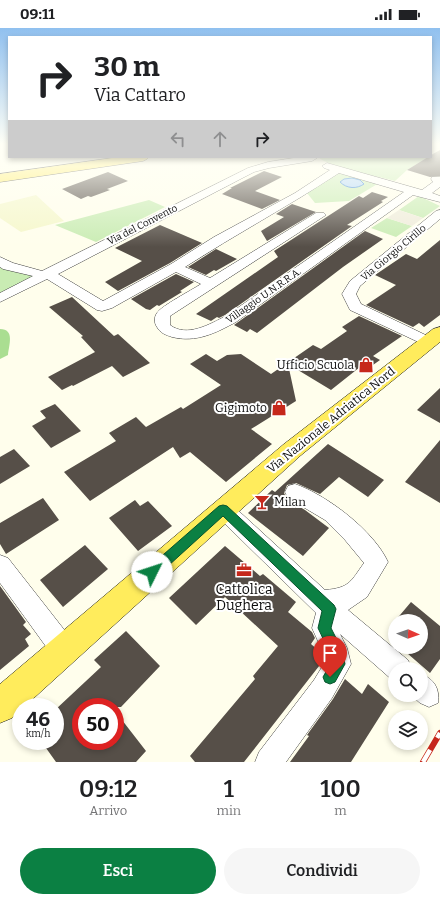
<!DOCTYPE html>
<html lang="it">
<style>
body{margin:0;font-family:Bitter,serif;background:#f6f6f6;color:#202124;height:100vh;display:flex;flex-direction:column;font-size:15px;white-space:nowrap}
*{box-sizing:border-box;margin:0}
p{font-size:13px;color:#757577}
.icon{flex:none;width:22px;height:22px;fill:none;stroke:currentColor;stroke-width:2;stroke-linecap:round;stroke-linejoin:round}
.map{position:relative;height:734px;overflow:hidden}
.drawer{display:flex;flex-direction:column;background:#fff;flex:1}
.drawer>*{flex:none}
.top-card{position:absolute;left:8px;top:8px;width:424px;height:122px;border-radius:0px;box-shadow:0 2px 6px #0003;background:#fff;color:#202124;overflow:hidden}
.needle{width:26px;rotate:92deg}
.buttons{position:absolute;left:388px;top:586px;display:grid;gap:8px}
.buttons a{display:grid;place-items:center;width:40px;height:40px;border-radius:50%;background:#fff;box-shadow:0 2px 6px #0003;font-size:20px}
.speed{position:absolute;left:12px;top:670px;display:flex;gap:8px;font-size:20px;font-weight:700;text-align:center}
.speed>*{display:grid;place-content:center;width:52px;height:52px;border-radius:50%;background:#fff;box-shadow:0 2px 6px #0003;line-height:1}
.speed small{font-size:10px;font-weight:400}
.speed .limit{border:6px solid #d22;background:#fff;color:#111}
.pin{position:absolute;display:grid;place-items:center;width:34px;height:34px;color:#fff;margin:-41px -17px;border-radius:50% 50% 50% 0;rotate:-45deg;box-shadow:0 0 4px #0007}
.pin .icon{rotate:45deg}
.me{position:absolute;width:44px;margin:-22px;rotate:49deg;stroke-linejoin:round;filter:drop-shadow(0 0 3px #0008)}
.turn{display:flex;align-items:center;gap:14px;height:84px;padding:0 20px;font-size:18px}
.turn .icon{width:52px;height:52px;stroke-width:2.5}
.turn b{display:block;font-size:28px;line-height:34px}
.lanes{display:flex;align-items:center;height:38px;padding:0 20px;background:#0003;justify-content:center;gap:20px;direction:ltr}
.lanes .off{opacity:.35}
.eta{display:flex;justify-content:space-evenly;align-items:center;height:68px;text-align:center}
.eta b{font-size:24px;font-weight:600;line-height:28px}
.action{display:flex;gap:8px;margin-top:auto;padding:8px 20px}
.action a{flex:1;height:46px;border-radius:24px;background:#0b8043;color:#fff;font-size:16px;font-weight:600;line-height:46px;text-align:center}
.action a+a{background:#f6f6f6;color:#202124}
.status{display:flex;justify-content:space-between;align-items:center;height:28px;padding:0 20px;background:#fff;direction:ltr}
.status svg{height:11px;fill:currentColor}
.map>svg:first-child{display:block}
</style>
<div class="status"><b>09:11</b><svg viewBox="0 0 49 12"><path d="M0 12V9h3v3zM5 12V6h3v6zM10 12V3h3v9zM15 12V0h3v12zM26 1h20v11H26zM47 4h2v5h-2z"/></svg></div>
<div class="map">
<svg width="440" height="734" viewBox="0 0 440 734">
<rect width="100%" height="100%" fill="#fffeec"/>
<!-- farmland -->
<path fill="#f5f7ca" d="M36,167L64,193L21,204L0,190V176Z"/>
<!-- green -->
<path fill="#c9ecb3" d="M318,129H428L407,142L395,153C377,148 330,140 318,129Z
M339,143L379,155L349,173L315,175L307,165Z
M419,168L440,178L423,190L399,182Z
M149,172L165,179L96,214L55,197Z
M387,190L412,198L396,209L371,200Z
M0,235L36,247L0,265Z"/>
<!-- forest -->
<path fill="#aade91" d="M0,301C15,301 9,317 8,327L0,331Z"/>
<!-- plaza -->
<path fill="#efecdb" d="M399,182L423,190L412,198L387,190Z"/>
<!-- water -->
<path fill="#acd3fa" stroke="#2e7ed7" d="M352,150L360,152L364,156C357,161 347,161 340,154L344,151Z"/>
<!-- building -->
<path fill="#564f48" d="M440,122V148L430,149L407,142L428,129H431V127Z
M264,143L282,149L255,163L280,172L262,181L222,166L232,160H230Z
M108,144L128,153L107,161L110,162L91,169L88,168L81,171L62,161Z
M372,164L388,169L381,173L383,174L347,197L352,198L225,287L219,290L217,289L211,293L196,286L278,229L274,223L359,168L363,170Z
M292,176L316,184L267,213L261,203L284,189L276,186Z
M160,197L202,215L170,235L118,263L105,254L142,233L115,220Z
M365,203L383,211L343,239L257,305L250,301L247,304L234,297Z
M440,212V287L424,299L419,295L413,299L366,277L396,257L375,247L406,226L417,231Z
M216,221L237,231L216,243L214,242L206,247L188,239Z
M176,246L194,254L180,263L182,264L159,278L157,277L150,282L146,281L131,271Z
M72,269L114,308L118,306L150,335L123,349L112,338L73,358L72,357L62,362L48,349L95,324L81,309L83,308L49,279Z
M359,288L402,308L373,328L380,332L366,342L360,339L331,362L288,336L296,373L251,401L272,416L226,454L190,424L180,430L173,419L90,473L64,444L116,413L109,405L136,389L146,399L181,379L183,381L221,357L190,336L206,326L217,333L227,327L241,326L271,346L313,317L321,321L347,303L342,299Z
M440,360V395L417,382Z
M55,376L81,403L51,420L32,398L46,390L40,383Z
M440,412V475L405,454Z
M328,416L384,452L368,469L339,449L320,466L296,455L287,457L284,465L287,471L305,482L329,500L303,528L248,485L272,462L275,464Z
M14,421L30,438L0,456V429Z
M43,470L59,492L6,526L0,516V495Z
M135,472L140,478L148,473L172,498L138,523L109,490Z
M85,517L108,541L63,579L40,552Z
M225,518L260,548L263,546L296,574L288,584L312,604L315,610L311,616L321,625L323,633L244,734H195L190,728L255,651L253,648L278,618L225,569L196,597L169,570Z
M0,558L26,594L23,597L31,606L25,611L29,618L0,642Z
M411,574L440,598V631L430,645L400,619H421V593H395Z
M126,603L160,638L121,679H81V713H115V683L146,723L136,734H56L41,713H55V682L101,639L94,632Z
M345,651L362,666L368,656L389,674L351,734H290L309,708L307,707L333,671Z"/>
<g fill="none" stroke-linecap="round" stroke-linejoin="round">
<!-- minor casing -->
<g stroke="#3f3f3f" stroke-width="1">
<path id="minor" d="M300,129L317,130L312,133L269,140L254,144L58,246L103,273L171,236L214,209L295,165L330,142L324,140L322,138L327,135L422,162L433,154L431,151L432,149H440V159L432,165L440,168V174L413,167L236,294C216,305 196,315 172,309C166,307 160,305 157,299C154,295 154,289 157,285C161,278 192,262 201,256L176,244L112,280L102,283L97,282L47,251L0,274V265L33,248L3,241L0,239V229L13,235L42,243L248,140L268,134ZM339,145L404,164L226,288C210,296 187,310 170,297V288L326,187L324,185H316L210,250L185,239C236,206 289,178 339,145Z
M440,182V191L360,258L356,266L361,276L434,311L437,314L434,317L429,319L350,282L342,266L350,253L436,183Z
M295,456C327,467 374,503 388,534L367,569L348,582L408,632L412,641H395V652L390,650L340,606L347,620L351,636L332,670L286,734H255L259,724L314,652L325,634L322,622L312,600L316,585L216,487L213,481L216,475L223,472L230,475L325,562C350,560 351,553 364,535L345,512L325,492L288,470L285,464L288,458Z
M0,527L8,530L73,613L77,622L73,631L64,635L55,631L0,555Z
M421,646C434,651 440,660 438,675L429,679L420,675L411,667H421Z"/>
</g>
<!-- major casing -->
<g stroke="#1d1d1d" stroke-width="1">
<path id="major" d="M119,129H149L147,131L143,133L0,154V146Z
M440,299V314L300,428L24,679H21V681L12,690L0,695V656L284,416L433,301Z"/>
</g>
<!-- minor -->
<use href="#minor" fill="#fff" fill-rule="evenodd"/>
<!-- major -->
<use href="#major" fill="#ffec5c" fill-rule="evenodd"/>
<!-- rail casing -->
<g stroke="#c6281b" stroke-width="6">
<path id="rail" d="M423,734L440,705"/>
</g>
<!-- rail -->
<use href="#rail" stroke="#fff" stroke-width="4.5" stroke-dasharray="14" stroke-linecap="butt"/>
</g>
<!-- sky -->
<linearGradient id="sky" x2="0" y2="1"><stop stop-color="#90c0ef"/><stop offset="0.53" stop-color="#fffff6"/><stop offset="1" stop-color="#fffff6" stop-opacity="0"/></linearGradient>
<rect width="440" height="219" fill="url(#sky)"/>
<!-- route -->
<path fill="#0b8043" stroke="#07532c" d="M223,477L227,478L334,577L336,581L331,600L341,620L345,636L335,654L330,656L325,654L323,649L331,635L328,621L318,600L322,583L223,488L157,548L152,550L148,548L146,544L148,540L219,478Z"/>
<!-- icons -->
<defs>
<g id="shop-bare" transform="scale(1.2)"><path d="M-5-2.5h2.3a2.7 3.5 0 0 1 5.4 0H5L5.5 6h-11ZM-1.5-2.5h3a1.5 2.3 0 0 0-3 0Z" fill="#c6281b" stroke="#fff" stroke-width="2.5" paint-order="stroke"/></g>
<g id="bar-bare" transform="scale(1.2)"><path d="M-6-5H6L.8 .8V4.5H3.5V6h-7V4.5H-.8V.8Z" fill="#c6281b" stroke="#fff" stroke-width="2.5" paint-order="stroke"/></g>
<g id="office-bare" transform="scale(1.2)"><path d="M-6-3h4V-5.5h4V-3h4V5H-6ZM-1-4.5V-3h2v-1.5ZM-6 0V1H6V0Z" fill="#c6281b" stroke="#fff" stroke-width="2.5" paint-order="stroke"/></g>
</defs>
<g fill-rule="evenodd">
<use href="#shop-bare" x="366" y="337"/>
<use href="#shop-bare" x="279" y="380"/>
<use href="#bar-bare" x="262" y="474"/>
<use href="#office-bare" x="244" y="542"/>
</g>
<g text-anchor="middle" stroke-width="4" stroke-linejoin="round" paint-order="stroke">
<!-- far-street labels -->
<g font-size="10" fill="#0c0c0c" stroke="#fff">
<text transform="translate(142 196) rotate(-27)" y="4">Via del Convento</text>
<text transform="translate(393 224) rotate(-40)" y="4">Via Giorgio Cirillo</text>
<text transform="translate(263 267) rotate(-35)" y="4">Villaggio U.N.R.R.A.</text>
</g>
<!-- poi labels -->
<g font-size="12" fill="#0c0c0c" stroke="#fff" text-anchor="end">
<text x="354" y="341">Ufficio Scuola</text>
<text x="267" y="384">Gigimoto</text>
<text x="274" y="478" text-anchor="start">Milan</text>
</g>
<!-- street labels -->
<g font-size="12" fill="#0c0c0c" stroke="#fff">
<text transform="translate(331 392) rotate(-39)" y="4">Via Nazionale Adriatica Nord</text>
</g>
<!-- near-poi labels -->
<g font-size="14" fill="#0c0c0c" stroke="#fff">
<text x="244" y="566">Cattolica<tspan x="244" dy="16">Dughera</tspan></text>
</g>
</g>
</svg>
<div class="buttons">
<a><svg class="needle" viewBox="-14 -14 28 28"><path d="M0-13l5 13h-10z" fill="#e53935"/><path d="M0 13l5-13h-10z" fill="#757577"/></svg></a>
<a><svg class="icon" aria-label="search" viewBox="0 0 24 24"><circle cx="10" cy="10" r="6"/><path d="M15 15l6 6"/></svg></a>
<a><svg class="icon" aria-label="layers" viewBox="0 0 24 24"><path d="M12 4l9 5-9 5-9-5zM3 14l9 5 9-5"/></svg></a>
</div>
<div class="speed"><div>46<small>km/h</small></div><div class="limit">50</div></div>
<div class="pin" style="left:330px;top:649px;background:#d93025"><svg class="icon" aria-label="arrive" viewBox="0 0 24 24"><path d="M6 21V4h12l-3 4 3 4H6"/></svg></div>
<svg class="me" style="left:152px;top:544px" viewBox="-20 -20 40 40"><circle r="19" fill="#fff"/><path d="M0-13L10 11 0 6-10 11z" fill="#0b8043"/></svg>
<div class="top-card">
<div class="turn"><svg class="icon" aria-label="right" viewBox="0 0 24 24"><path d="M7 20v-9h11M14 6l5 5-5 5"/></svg><div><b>30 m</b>Via Cattaro</div></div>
<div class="lanes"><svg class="icon off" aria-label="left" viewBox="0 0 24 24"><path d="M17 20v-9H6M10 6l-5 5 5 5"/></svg><svg class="icon off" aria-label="ahead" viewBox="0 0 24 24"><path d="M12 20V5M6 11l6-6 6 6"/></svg><svg class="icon" aria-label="right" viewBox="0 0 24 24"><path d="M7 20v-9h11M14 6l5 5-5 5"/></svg></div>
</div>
</div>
<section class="drawer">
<div class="eta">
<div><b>09:12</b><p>Arrivo</p></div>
<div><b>1</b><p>min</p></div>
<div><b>100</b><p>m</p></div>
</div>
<div class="action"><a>Esci</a><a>Condividi</a></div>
</section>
